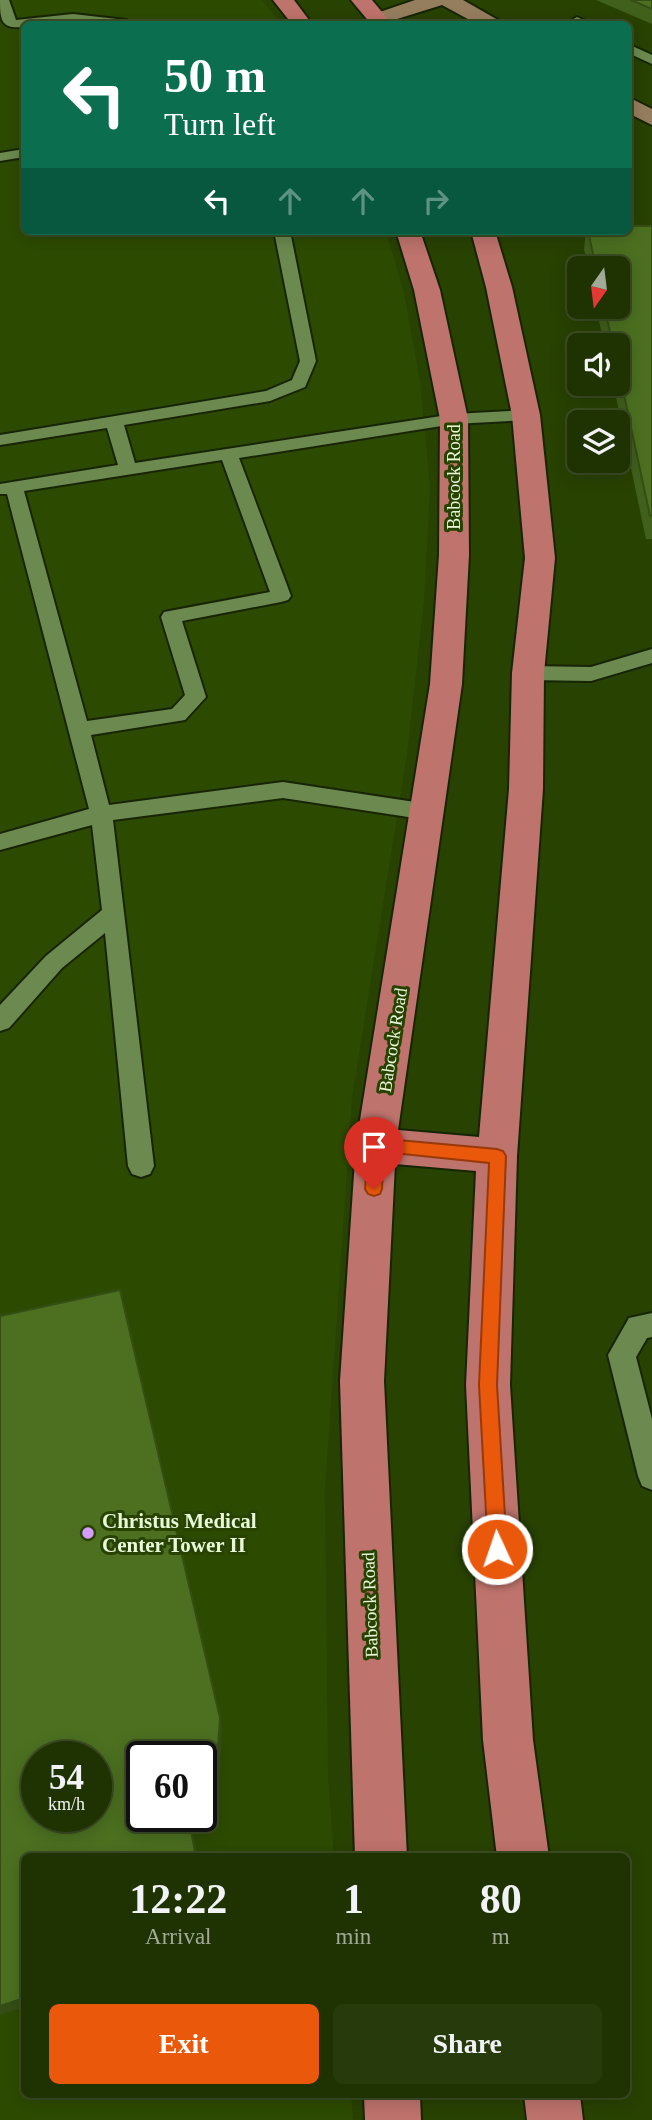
<!DOCTYPE html>
<style>
body{margin:0;font-family:"Times New Roman",serif;background:#263a0c;color:#f1f3f6;height:100vh;display:flex;flex-direction:column;font-size:26px;white-space:nowrap}
*{box-sizing:border-box;margin:0}
p{font-size:23px;color:#a1aa99}
.icon{flex:none;width:38px;height:38px;fill:none;stroke:currentColor;stroke-width:2;stroke-linecap:round;stroke-linejoin:round}
.map{position:relative;flex:1;overflow:hidden}
.drawer{position:absolute;left:21px;top:1853px;width:609px;height:245px;display:flex;flex-direction:column;background:#1e3202;border-radius:10px;box-shadow:0 4px 18px #0003,0 0 0 2px #3c4d24}
.drawer>*{flex:none}
.top-card{position:absolute;left:21px;top:21px;width:611px;height:214px;border-radius:10px;box-shadow:0 4px 18px #0003,0 0 0 2px #3c4d24;background:#0b6e4f;color:#fff;overflow:hidden}
.needle{width:46px;rotate:194deg}
.tools{position:absolute;left:567px;top:256px;display:grid;gap:14px}
.tools a{display:grid;place-items:center;width:63px;height:63px;border-radius:10px;background:#1e3202;box-shadow:0 4px 18px #0003,0 0 0 2px #3c4d24;font-size:35px}
.speed{position:absolute;left:21px;top:1741px;display:flex;gap:14px;font-size:35px;font-weight:700;text-align:center}
.speed>*{display:grid;place-content:center;width:91px;height:91px;border-radius:50%;background:#1e3202;box-shadow:0 4px 18px #0003,0 0 0 2px #3c4d24;line-height:1}
.speed small{font-size:18px;font-weight:400}
.speed .limit{border:4px solid #111;border-radius:10px;background:#fff;color:#111}
.pin{position:absolute;display:grid;place-items:center;width:60px;height:60px;color:#fff;margin:-72px -30px;border-radius:50% 50% 50% 0;rotate:-45deg;box-shadow:0 0 7px #0007}
.pin .icon{rotate:45deg}
.me{position:absolute;width:77px;margin:-38px;rotate:357deg;stroke-linejoin:round;filter:drop-shadow(0 0 5px #0008)}
.turn{display:flex;align-items:center;gap:24px;height:147px;padding:0 28px;font-size:32px}
.turn .icon{width:91px;height:91px;stroke-width:2.5}
.turn b{display:block;font-size:49px;line-height:60px}
.lanes{display:flex;align-items:center;height:66px;padding:0 28px;background:#0003;justify-content:center;gap:35px;direction:ltr}
.lanes .off{opacity:.35}
.eta{display:flex;justify-content:space-evenly;align-items:center;height:119px;text-align:center}
.eta b{font-size:42px;font-weight:700;line-height:49px}
.button{display:flex;gap:14px;margin-top:auto;padding:14px 28px}
.button a{flex:1;height:80px;border-radius:10px;background:#ea580c;color:#fff;font-size:28px;font-weight:700;line-height:80px;text-align:center}
.button a+a{background:#263a0c;color:#f1f3f6}
.map>svg:first-child{display:block}
</style>
<div class="map">
<svg width="652" height="2120" viewBox="0 0 652 2120">
<rect width="100%" height="100%" fill="#284202"/>
<!-- built -->
<path fill="#2d4b00" fill-rule="evenodd" d="M0,0H262L281,24H24V231H386L404,293L420,382L430,487L424,600L407,754L352,1098L325,1488L328,1776L334,1857H24V2095H351L353,2120H0ZM37,1757H96V1816H37ZM142,1757H201V1816H142Z"/>
<g fill="none" stroke-linecap="round" stroke-linejoin="round">
<!-- lane casing -->
<g stroke="#172506" stroke-width="4">
<path id="lane" d="M0,0H9L16,20L73,14L126,20L133,24L73,22L24,24V27C2,29 0,22 0,0Z
M577,17L592,24H572L570,21Z
M628,44L652,55V64L628,53Z
M24,149V157L0,161V153Z
M274,231H290L316,361L305,387L270,401L124,425L135,463L454,414L526,410L535,415L526,420L454,424L239,458L291,596L288,600L281,602L182,621L206,697L185,720L91,735L109,805L283,782L428,804L436,806L439,812L436,818L428,820L283,798L113,820L154,1166L150,1174L141,1177L132,1174L128,1166L105,933L62,968L9,1028L0,1031V1005L46,956L102,910L92,825L0,850V834L89,809L7,494H0V484L118,465L107,428L0,445V435L266,391L292,380L300,361ZM222,460L270,592L164,612L161,617L185,695L172,709L87,721L24,491Z
M652,649V663L591,681L528,680L521,678L518,673L521,668L528,666L591,667Z
M652,1313V1337L647,1338L636,1357L652,1419V1490L642,1486L638,1476L608,1355L629,1318Z"/>
</g>
<!-- secondary casing -->
<g stroke="#172506" stroke-width="4">
<path id="secondary" d="M415,0H463L498,20L501,24H477L442,5L381,24L371,23L368,19L371,15Z
M628,97L652,109V125L628,113Z"/>
</g>
<!-- primary casing -->
<g stroke="#172506" stroke-width="4">
<path id="primary" d="M273,0H294L312,24H292Z
M351,0H372L392,24H371Z
M396,231H420L440,290L468,419L469,555L462,684L398,1130L479,1137L509,789L512,673L525,558L512,415L486,287L471,231H495L512,287L540,415L555,558L544,673L543,789L517,1156L510,1385L533,1740L549,1857H497L483,1740L466,1385L476,1171L395,1164L384,1381L407,1857H355L340,1381L356,1145L430,684L439,555L440,419L414,290Z
M364,2095H420L421,2120H365Z
M524,2095H580L583,2120H527Z"/>
</g>
<!-- lane -->
<use href="#lane" fill="#6c8a4f" fill-rule="evenodd"/>
<!-- secondary -->
<use href="#secondary" fill="#957e5e" fill-rule="evenodd"/>
<!-- primary -->
<use href="#primary" fill="#be736c" fill-rule="evenodd"/>
</g>
<!-- wall -->
<path fill="#41601c" d="M596,0H652V24Z
M652,226V539H646L613,383H618V345H604L596,306H618V268H588L584,249L586,231H628Z"/>
<!-- shaded-wall -->
<path fill="#354e16" d="M220,1718L222,1730L217,1817L192,1830L198,1857H196L189,1820L195,1816H201Z
M24,1998V2007L0,2015V2006Z"/>
<!-- building -->
<path fill="#4c7020" stroke="#354e16" stroke-width="2" fill-rule="evenodd" d="M631,0H652V9Z
M628,226H652V515L650,516L618,367V345H613L604,306H618V268H596L588,231H628Z
M120,1290L220,1718L214,1806L201,1813V1757H142V1816H195L189,1820L196,1857H24V1998L0,2006V1316ZM37,1757H96V1816H37Z"/>
<!-- route -->
<path fill="#ea580c" stroke="#983908" stroke-width="2" d="M376,1138L497,1149L503,1151L506,1156L497,1385L507,1549L504,1555L497,1558L491,1555L488,1549L479,1385L489,1163L384,1152L382,1189L380,1194L374,1196L368,1194L365,1189L368,1145L371,1140Z"/>
<!-- markers -->
<circle fill="#d59cfb" stroke="#284202" stroke-width="2.5" cx="88" cy="1533" r="7"/>
<g text-anchor="middle" stroke-width="6" stroke-linejoin="round" paint-order="stroke">
<!-- street labels -->
<g font-size="18" fill="#e8f9da" stroke="#284202">
<text transform="translate(454 477) rotate(-90)" y="6">Babcock Road</text>
<text transform="translate(393 1040) rotate(-81)" y="6">Babcock Road</text>
<text transform="translate(370 1605) rotate(-92)" y="6">Babcock Road</text>
</g>
<!-- near-poi labels -->
<g font-size="21" font-weight="bold" fill="#e8f9da" stroke="#284202" text-anchor="start">
<text x="102" y="1528">Christus Medical<tspan x="102" dy="24">Center Tower II</tspan></text>
</g>
</g>
</svg>
<div class="tools">
<a><svg class="needle" viewBox="-14 -14 28 28"><path d="M0-13l5 13h-10z" fill="#e53935"/><path d="M0 13l5-13h-10z" fill="#a1aa99"/></svg></a>
<a><svg class="icon" aria-label="sound" viewBox="0 0 24 24"><path d="M4 9h4l5-4v14l-5-4H4zM17 9q2 3 0 6"/></svg></a>
<a><svg class="icon" aria-label="layers" viewBox="0 0 24 24"><path d="M12 4l9 5-9 5-9-5zM3 14l9 5 9-5"/></svg></a>
</div>
<div class="speed"><div>54<small>km/h</small></div><div class="limit">60</div></div>
<div class="pin" style="left:374px;top:1189px;background:#d93025"><svg class="icon" aria-label="arrive" viewBox="0 0 24 24"><path d="M6 21V4h12l-3 4 3 4H6"/></svg></div>
<svg class="me" style="left:497px;top:1549px" viewBox="-20 -20 40 40"><circle r="17" fill="#ea580c" stroke="#fff" stroke-width="3"/><path d="M0-11L8 9 0 5-8 9z" fill="#fff"/></svg>
<div class="top-card">
<div class="turn"><svg class="icon" aria-label="left" viewBox="0 0 24 24"><path d="M17 20v-9H6M10 6l-5 5 5 5"/></svg><div><b>50 m</b>Turn left</div></div>
<div class="lanes"><svg class="icon" aria-label="left" viewBox="0 0 24 24"><path d="M17 20v-9H6M10 6l-5 5 5 5"/></svg><svg class="icon off" aria-label="ahead" viewBox="0 0 24 24"><path d="M12 20V5M6 11l6-6 6 6"/></svg><svg class="icon off" aria-label="ahead" viewBox="0 0 24 24"><path d="M12 20V5M6 11l6-6 6 6"/></svg><svg class="icon off" aria-label="right" viewBox="0 0 24 24"><path d="M7 20v-9h11M14 6l5 5-5 5"/></svg></div>
</div>
<section class="drawer">
<div class="eta">
<div><b>12:22</b><p>Arrival</p></div>
<div><b>1</b><p>min</p></div>
<div><b>80</b><p>m</p></div>
</div>
<div class="button"><a>Exit</a><a>Share</a></div>
</section>
</div>
